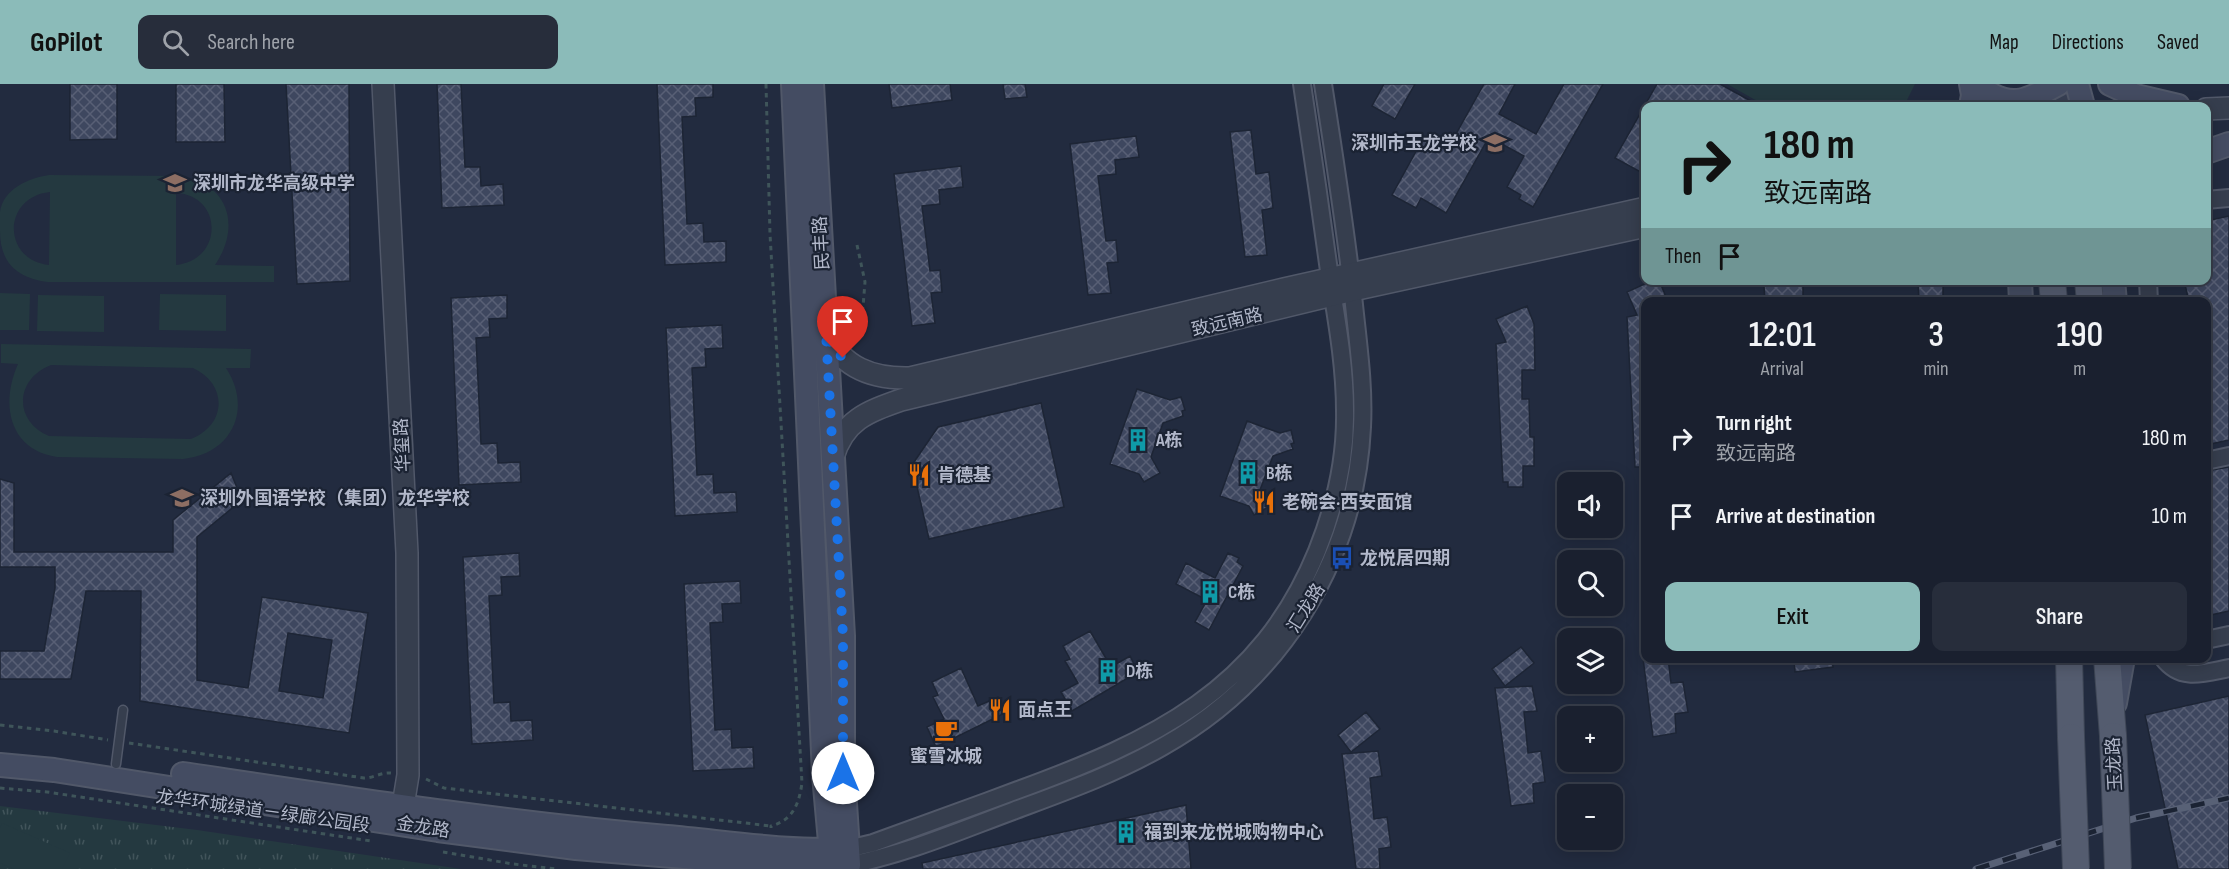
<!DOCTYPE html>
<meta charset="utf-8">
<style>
body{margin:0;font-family:"Sofia Sans Condensed","Noto Sans SC",sans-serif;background:#272d3b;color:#f1f3f6;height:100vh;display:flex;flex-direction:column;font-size:22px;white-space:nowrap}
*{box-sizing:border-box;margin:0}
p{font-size:20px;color:#9fa3aa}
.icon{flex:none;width:33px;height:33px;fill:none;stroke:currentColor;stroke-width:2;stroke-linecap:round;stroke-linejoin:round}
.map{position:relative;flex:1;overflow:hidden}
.side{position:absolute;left:1641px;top:213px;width:570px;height:366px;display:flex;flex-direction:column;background:#1a202f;border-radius:12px;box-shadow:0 3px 15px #0003,0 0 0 2px #383e4b}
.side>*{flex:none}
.banner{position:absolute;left:1641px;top:18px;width:570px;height:183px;border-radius:12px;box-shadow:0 3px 15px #0003,0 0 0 2px #383e4b;background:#8bbbb9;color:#111;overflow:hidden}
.controls{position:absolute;left:1557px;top:388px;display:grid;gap:12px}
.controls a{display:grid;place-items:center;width:66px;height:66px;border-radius:12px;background:#1a202f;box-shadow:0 3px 15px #0003,0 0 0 2px #383e4b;font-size:30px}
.pin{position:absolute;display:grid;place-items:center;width:51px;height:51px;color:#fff;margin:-62px -26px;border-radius:50% 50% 50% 0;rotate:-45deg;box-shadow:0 0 6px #0007}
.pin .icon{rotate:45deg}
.me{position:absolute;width:66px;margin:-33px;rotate:0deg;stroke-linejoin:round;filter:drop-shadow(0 0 4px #0008)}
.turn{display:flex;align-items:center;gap:21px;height:126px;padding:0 24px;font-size:27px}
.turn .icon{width:78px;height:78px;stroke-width:2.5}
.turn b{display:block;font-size:42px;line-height:51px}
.then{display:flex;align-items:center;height:57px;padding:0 24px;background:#0003;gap:12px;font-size:22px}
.eta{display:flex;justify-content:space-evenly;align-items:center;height:102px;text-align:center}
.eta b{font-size:36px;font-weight:600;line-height:42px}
.button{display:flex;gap:12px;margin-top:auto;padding:12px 24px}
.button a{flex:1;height:69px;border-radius:12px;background:#8bbbb9;color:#111;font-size:24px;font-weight:600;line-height:69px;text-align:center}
.button a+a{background:#272d3b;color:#f1f3f6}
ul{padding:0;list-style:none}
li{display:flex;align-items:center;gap:18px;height:78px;padding:0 24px}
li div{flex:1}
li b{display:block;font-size:22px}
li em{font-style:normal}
header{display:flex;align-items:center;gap:36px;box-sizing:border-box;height:84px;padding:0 30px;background:#8bbbb9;color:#111}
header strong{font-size:28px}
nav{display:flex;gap:33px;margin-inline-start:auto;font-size:21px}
.search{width:420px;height:54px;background:#272d3b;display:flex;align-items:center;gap:15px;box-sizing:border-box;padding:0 21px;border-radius:12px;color:#9fa3aa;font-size:22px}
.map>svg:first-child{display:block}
</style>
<header>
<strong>GoPilot</strong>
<div class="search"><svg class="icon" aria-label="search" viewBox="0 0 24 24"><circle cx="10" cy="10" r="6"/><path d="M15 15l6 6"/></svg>Search here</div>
<nav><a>Map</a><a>Directions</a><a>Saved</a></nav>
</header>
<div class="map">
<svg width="2229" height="785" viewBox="0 0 2229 785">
<defs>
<pattern id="park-tufts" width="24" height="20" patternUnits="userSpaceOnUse" patternTransform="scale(1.5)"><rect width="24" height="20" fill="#243940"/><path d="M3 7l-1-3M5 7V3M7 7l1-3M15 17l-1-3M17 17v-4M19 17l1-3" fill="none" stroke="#41545a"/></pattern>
<pattern id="building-cross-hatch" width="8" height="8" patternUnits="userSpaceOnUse" patternTransform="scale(1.5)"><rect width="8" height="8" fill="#3e475f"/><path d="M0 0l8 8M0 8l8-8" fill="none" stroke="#585f75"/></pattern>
</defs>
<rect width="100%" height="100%" fill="#222b3f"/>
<!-- park -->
<path fill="url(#park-tufts)" d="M0,722L197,746L461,785H0Z"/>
<!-- garden -->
<path fill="#243940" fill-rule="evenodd" d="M1727,0H1915L1904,22H1766Z
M49,91L178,92C228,98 242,141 215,181L274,182V198H48C17,194 0,179 0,147C0,141 0,134 0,128C3,105 29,94 49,91ZM50,108L49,180V181C2,176 2,113 50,108ZM176,109C223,111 224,176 176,181Z
M0,209L30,210L29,246H0Z
M160,210L226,211V247L159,246Z
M38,211L104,212V248L37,247Z
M1,260L251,265L250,284H226C253,325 232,370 183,375L57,373C9,366 0,320 18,280L1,279ZM51,281L193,284C228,300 227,341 191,355L49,352C13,337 15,295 51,281Z
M2,739L70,769L62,785H14L0,779V744Z"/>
<!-- building -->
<path fill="url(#building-cross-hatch)" stroke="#1d2535" stroke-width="1.5" fill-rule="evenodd" d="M70,0H117V55L70,56Z
M176,0H224L225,58H176Z
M286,0H349L350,197L297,200Z
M437,0H461L465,83H480L481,102L503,100L504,121L442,124Z
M657,0H713V13L695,14L696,32L682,33L687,140L703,139L704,158L726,157V178L665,181Z
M889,0H950L952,16L892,24Z
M1003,0H1025L1027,13L1005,15Z
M1384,0H1415L1395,35L1372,22Z
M1484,0H1515L1499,30L1536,50L1564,0H1603L1533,123L1519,115L1521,111L1507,103L1524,72L1489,53L1446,129L1421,114L1416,124L1392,111L1424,53L1447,66Z
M1657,0H1720L1760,22H1646V91L1615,74Z
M1251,46L1256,90L1269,88L1273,124L1262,126L1267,171L1245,173L1230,48Z
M1136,52L1139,73L1115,76L1116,90L1098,92L1106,157L1116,156L1118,178L1107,179L1111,209L1088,211L1070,60Z
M961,82L963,103L939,106L940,120L922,122L930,187L940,186L942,208L931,209L935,239L912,242L894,90Z
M2229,132V356L2206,361V218H2189L2184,196H2206V137Z
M1653,196H1659L1668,218H1646V383H1635L1627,233L1637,231L1627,208Z
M1772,196L1803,199V218H1765L1764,202L1773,200Z
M1918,196H1943V218H1919Z
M507,211V234L489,235L490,253L476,254L481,360L497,359L498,379L520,378L521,398L459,401L451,214Z
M1527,222L1534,240L1535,286H1522V315H1529L1530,353H1534V382H1523V403H1508V398H1503L1496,260L1506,258L1496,235Z
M722,241L723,264L705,265L706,283L692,284L697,391L713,390L714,409L736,408L737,428L675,432L666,244Z
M1137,305L1170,316L1181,313L1185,326L1182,327L1183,332L1163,339L1151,373L1160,389L1144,398L1139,390L1110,380Z
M1041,319L1064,423L929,455L912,381L938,343Z
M1247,337L1280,349L1291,346L1294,359L1291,360L1293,365L1273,372L1260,406L1270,422L1254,431L1249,422L1220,412Z
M2229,383V527L2206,532V387Z
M231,389L242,416L197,453V596L248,604L262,513L368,529L349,649L140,617L141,507H86L71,595H0V567H44L55,504V483H0V395L14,399V468H173V436ZM288,549L332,556L323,614L279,607Z
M519,469L520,492L501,493L502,511L489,512L494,619L510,618L511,637L532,636L533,656L472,660L463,473Z
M1228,469L1239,474L1237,478L1243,482L1209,546L1195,538L1207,516L1176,500L1186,479L1215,494Z
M740,497L741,519L722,520L723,538L710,539L715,646L731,645L732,664L753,663L754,684L693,687L684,500Z
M1090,547L1111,583L1130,572L1138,588L1072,627L1061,608L1078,599L1065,577L1070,575L1063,562Z
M1521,563L1534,579L1505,602L1492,585Z
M1643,574H1668L1671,599L1683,598L1688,628L1675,630L1676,649L1653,653Z
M1794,574H1832L1833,583L1795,588Z
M961,584L978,622L998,613L1005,629L936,663L927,643L944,635L933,613L938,611L932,598Z
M1532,602L1537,627L1524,628L1528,669L1541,667L1545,698L1533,700L1534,719L1511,722L1495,604Z
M2229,612V785H2178L2145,631Z
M1366,628L1380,645L1351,668L1338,651Z
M1378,667L1382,692L1370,694L1374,735L1387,733L1391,763L1379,765L1380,785H1356L1342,670Z
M1186,721L1191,785H923L922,779Z"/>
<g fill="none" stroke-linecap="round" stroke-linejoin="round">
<!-- primary-tunnel -->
<path stroke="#384054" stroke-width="26" stroke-dasharray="26 13" stroke-linecap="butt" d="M2051,0L2060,22"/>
<!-- service casing -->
<g stroke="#515869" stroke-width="11">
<path id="service" d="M116,680L123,626"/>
</g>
<!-- minor casing -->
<g stroke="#515869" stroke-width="20">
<path id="minor" d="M2206,116L2229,114
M2148,196L2149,218
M2206,377L2229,372
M2206,556L2229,551
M2163,574C2181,598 2204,589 2229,584
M848,765L873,759C922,741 970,724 1018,706C1152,657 1260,607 1317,467C1335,422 1346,375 1345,327C1345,282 1337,238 1330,194C1321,129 1312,65 1302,0
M849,781C906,770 959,747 1013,727C1064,708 1115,690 1162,663C1279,598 1356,477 1362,343C1364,305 1359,267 1355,230C1347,153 1335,77 1323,0"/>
</g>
<!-- tertiary casing -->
<g stroke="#515869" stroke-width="24">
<path id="tertiary" d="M383,0L407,469L408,691L403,722
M2206,25L2229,24
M826,249C842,284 873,295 910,294L1284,205L1646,124
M833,373C844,336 867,328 901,316L1353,206L1646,142"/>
</g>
<!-- secondary casing -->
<g stroke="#515869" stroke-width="26">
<path id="secondary" d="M793,0L824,691L832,780
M812,0L843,552V689L849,780
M1971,0L1973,11L1971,22
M2077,0L2083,22
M2110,0L2136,12L2178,22
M1987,8C2014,26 2032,14 2058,0
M2206,68L2229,60
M2020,196L2021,218
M2113,196L2115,218
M2115,619L2123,574
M0,681L54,686L438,746L576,764L756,779L832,783L849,781
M183,690C344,714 504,739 667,753C725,758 791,769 848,765"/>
</g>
<!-- primary casing -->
<g stroke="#3f4757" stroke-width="28">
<path id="primary" d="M2052,196L2054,218
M2088,196L2090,218
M2069,574L2071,653
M2107,574L2113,652"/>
</g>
<!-- path -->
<path stroke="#3f555a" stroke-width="3" stroke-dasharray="4.5 4.5" stroke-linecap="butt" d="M766,0L770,150L802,699C799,720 793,736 771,742V744
M857,161L865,198L861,248
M0,641L54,647L108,656
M129,659L364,694C374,694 381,688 391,689
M426,695L444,704L771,742
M0,704L47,708L371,757
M443,768L513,780L557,785"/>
<!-- service -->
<use href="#service" stroke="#363e4e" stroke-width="8"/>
<!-- minor -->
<use href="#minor" stroke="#363e4e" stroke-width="16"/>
<!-- tertiary -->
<use href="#tertiary" stroke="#363e4e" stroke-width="21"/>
<!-- secondary -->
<use href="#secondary" stroke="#444c62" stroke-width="22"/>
<!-- primary -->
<use href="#primary" stroke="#545c6f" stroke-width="26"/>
<!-- rail casing -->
<g stroke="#586176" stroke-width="7">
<path id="rail" d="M1976,785L2136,734L2229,714"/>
</g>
<!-- rail -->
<use href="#rail" stroke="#1b2333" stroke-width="4.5" stroke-dasharray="14" stroke-linecap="butt"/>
<!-- primary-bridge casing -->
<g stroke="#3f4757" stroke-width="28" stroke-linecap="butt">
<path id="primary-bridge" d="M2113,652L2118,785
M2071,653L2076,785"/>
</g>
<!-- primary-bridge -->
<use href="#primary-bridge" stroke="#545c6f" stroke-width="26"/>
</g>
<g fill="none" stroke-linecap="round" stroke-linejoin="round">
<!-- route -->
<path stroke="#1a73e8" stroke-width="10" stroke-dasharray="0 18" d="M843,689V552L826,249L832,263L843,274"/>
</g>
<!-- icons -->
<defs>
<g id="school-bare" transform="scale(1.8)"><path d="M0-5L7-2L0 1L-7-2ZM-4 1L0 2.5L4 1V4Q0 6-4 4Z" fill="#8d6e63" stroke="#1b2333" stroke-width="2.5" paint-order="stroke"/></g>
<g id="building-bare" transform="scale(1.8)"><path d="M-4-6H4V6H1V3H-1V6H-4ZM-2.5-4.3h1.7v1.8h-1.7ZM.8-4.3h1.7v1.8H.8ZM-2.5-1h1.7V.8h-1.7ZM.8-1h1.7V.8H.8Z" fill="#0f9aa8" stroke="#1b2333" stroke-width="2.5" paint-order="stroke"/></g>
<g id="restaurant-bare" transform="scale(1.8)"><path d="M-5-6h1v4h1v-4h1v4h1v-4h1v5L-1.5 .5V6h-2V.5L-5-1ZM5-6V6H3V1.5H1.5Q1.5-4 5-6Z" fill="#e8710a" stroke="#1b2333" stroke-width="2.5" paint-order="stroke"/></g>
<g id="bus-bare" transform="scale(1.8)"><path d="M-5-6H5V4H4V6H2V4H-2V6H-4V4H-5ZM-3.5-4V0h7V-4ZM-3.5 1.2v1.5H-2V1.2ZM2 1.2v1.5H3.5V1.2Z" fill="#1a4fb4" stroke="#1b2333" stroke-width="2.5" paint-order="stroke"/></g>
<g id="cafe-bare" transform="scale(1.8)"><path d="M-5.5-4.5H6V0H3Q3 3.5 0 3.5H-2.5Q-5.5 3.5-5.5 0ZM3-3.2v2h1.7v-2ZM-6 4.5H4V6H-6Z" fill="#e8710a" stroke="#1b2333" stroke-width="2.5" paint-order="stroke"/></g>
</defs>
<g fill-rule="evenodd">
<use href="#school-bare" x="1495" y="59"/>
<use href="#school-bare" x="175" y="99"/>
<use href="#building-bare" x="1138" y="356"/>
<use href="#building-bare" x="1248" y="389"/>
<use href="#restaurant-bare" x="919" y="391"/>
<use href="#school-bare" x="182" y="414"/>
<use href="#restaurant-bare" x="1264" y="418"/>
<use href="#bus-bare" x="1342" y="474"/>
<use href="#building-bare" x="1210" y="508"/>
<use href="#building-bare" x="1108" y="587"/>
<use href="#restaurant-bare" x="1000" y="626"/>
<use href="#cafe-bare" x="946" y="646"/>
<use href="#building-bare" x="1126" y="748"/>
</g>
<g text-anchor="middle" stroke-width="4.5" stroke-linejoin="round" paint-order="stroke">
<!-- poi labels -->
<g font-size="18" font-weight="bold" fill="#b2b8ca" stroke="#1b2333" text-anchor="start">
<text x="1477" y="65" text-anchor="end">深圳市玉龙学校</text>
<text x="193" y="105">深圳市龙华高级中学</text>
<text x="1156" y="362">A栋</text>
<text x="1266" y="395">B栋</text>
<text x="937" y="397">肯德基</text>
<text x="200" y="420">深圳外国语学校（集团）龙华学校</text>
<text x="1282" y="424">老碗会·西安面馆</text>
<text x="1360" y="480">龙悦居四期</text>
<text x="1228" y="514">C栋</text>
<text x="1126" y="593">D栋</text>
<text x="1018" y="632">面点王</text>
<text x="946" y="678" text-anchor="middle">蜜雪冰城</text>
<text x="1144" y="754">福到来龙悦城购物中心</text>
</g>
<!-- street labels -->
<g font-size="18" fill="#b2b8ca" stroke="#1b2333">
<text transform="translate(821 159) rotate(-93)" y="6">民丰路</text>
<text transform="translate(1227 238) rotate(-13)" y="6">致远南路</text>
<text transform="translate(402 361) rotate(-93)" y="6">华玺路</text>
<text transform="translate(1306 524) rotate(-58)" y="6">汇龙路</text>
<text transform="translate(2114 680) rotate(-93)" y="6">玉龙路</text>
<text transform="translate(263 727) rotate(8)" y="6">龙华环城绿道－绿廊公园段</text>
<text transform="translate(423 743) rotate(9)" y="6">金龙路</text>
</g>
</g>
</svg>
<div class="controls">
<a><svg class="icon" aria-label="sound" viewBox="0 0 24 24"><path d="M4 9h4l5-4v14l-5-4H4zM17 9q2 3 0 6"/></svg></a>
<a><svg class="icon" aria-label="search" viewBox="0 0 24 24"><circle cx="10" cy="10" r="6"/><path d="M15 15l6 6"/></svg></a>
<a><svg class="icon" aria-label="layers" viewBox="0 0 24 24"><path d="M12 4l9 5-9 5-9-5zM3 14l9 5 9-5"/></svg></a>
<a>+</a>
<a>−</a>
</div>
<div class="pin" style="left:843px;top:274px;background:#d93025"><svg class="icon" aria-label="arrive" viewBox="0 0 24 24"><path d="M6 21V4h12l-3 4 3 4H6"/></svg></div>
<svg class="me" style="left:843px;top:689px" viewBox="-20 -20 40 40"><circle r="19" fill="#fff"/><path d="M0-13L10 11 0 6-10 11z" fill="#1a73e8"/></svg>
<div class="banner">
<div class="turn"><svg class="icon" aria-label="right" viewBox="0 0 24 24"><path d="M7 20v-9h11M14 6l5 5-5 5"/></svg><div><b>180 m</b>致远南路</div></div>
<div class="then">Then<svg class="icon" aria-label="arrive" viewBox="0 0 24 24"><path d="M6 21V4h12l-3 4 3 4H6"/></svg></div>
</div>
<section class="side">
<div class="eta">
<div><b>12:01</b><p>Arrival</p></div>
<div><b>3</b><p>min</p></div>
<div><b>190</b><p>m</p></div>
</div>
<ul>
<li><svg class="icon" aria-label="right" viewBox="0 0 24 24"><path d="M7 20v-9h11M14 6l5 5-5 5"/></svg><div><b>Turn right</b><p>致远南路</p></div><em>180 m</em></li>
<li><svg class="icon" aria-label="arrive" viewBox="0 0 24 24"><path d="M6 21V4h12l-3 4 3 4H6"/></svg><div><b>Arrive at destination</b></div><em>10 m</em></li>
</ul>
<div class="button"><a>Exit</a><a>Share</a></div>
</section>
</div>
